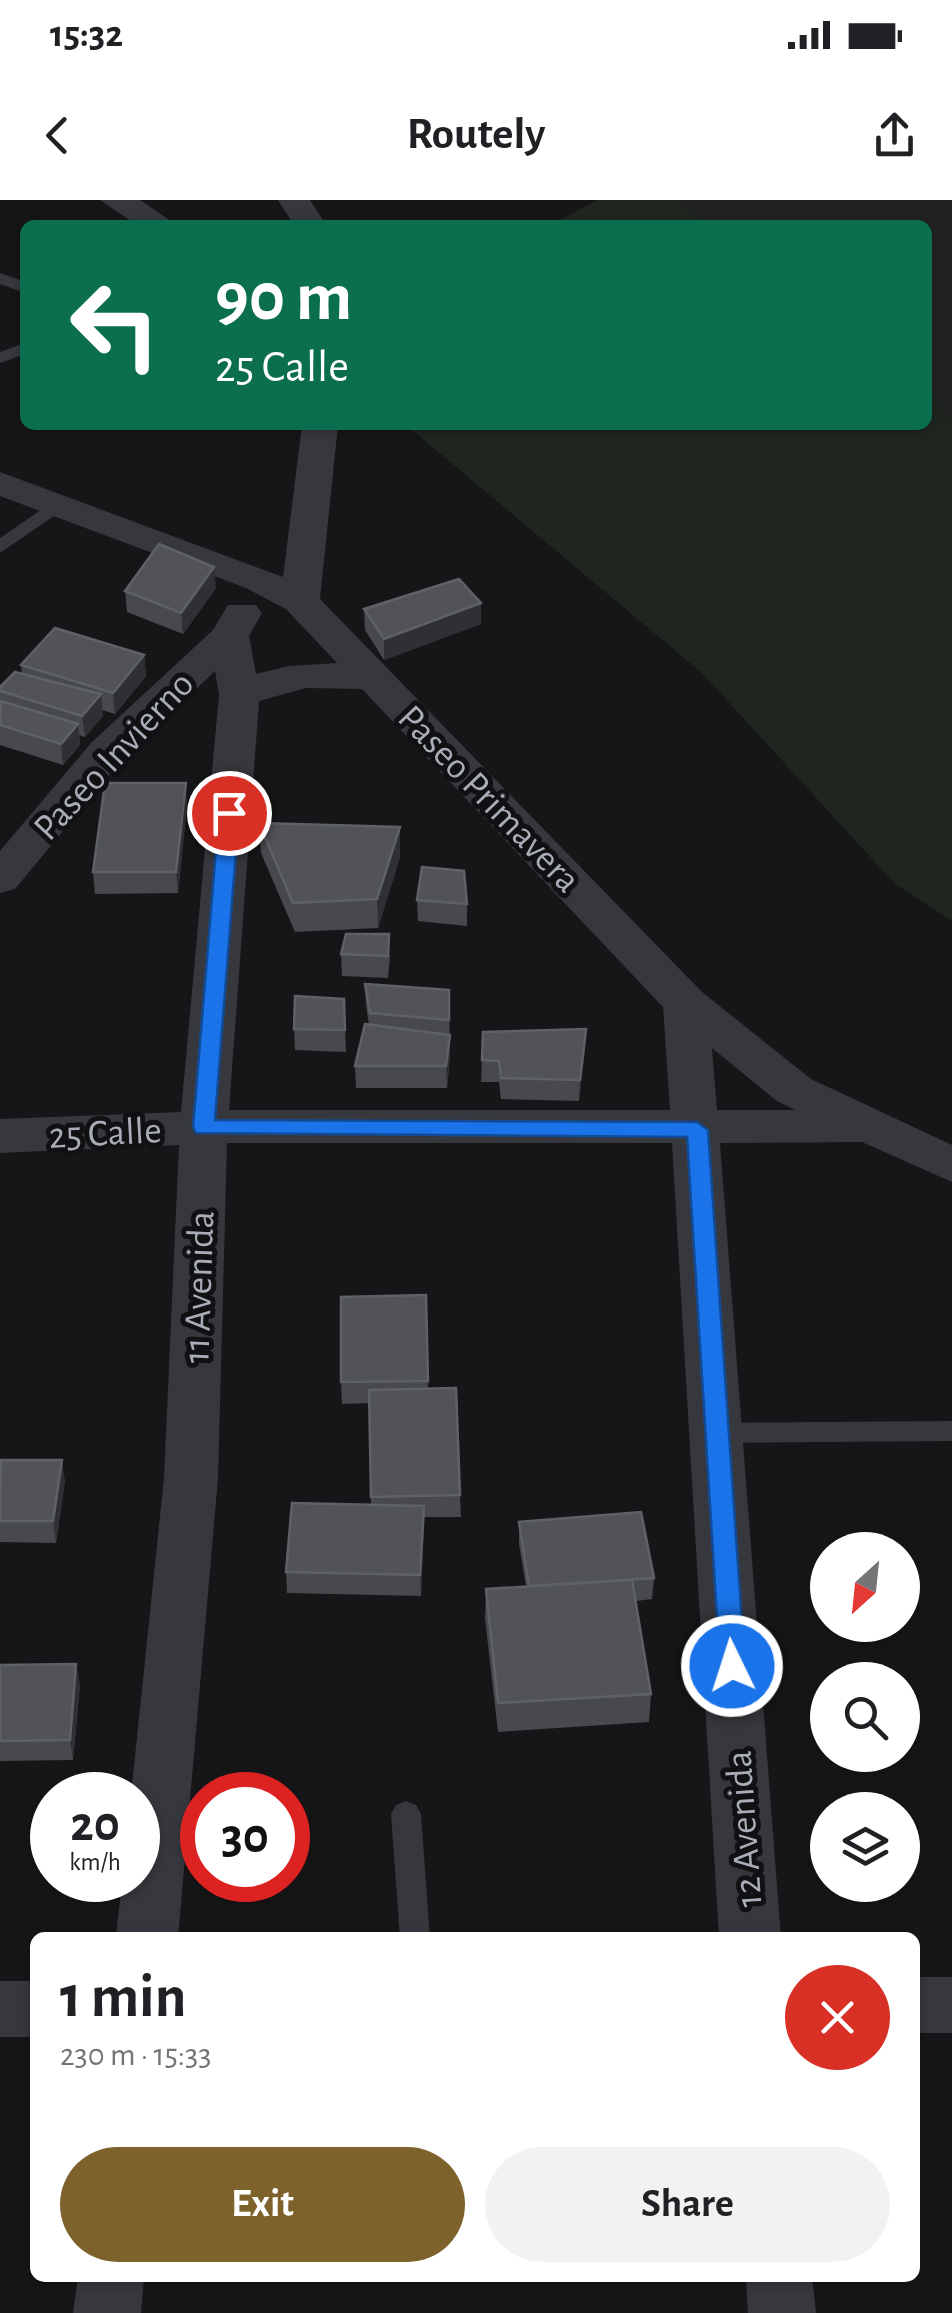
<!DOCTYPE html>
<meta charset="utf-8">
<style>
body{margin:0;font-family:"Alegreya Sans",sans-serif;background:#f2f2f2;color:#202124;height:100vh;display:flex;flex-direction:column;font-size:38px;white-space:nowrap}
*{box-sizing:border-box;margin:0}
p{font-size:32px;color:#757577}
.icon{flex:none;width:55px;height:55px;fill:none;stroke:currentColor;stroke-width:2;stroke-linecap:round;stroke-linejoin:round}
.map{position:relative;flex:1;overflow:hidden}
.details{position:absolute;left:30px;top:1732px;width:890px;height:350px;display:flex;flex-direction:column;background:#fff;border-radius:15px;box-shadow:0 2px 8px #0004}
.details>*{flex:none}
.guide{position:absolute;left:20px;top:20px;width:912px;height:210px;border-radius:15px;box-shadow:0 2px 8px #0004;background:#0b6e4f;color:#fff;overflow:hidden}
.needle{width:65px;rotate:207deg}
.buttons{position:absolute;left:810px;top:1332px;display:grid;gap:20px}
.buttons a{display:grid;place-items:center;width:110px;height:110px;border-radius:50%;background:#fff;box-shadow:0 2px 8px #0004;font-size:50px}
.speed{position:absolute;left:30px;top:1572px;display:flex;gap:20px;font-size:50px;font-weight:700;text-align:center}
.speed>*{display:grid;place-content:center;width:130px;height:130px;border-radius:50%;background:#fff;box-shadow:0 2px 8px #0004;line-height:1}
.speed small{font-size:25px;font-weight:400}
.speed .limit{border:15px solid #d22;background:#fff;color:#111}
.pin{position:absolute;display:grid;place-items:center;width:85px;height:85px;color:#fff;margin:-42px;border:5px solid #fff;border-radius:50%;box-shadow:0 2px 10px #0007}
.me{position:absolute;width:110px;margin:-55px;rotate:356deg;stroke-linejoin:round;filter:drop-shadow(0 0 8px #0008)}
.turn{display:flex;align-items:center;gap:35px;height:210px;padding:0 30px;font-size:45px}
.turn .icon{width:130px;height:130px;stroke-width:2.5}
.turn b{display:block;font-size:70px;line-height:85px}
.round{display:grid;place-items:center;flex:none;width:105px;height:105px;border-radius:52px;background:#f2f2f2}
.head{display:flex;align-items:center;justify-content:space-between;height:170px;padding:0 30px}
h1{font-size:60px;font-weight:700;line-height:75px}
.action{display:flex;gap:20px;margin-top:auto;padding:20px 30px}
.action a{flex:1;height:115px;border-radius:60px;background:#7e622b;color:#fff;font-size:40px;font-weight:700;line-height:115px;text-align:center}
.action a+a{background:#f2f2f2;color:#202124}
.status{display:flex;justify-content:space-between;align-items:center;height:70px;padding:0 50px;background:#fff;direction:ltr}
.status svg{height:28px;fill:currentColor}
header{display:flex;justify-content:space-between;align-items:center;height:130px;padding:0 30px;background:#fff;font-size:45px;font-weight:700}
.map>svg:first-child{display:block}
</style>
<div class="status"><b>15:32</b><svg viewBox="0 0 49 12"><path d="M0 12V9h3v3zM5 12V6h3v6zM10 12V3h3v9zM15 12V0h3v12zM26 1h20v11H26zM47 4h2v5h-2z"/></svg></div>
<header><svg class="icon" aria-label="back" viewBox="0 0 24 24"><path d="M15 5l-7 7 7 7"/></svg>Routely<svg class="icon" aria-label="share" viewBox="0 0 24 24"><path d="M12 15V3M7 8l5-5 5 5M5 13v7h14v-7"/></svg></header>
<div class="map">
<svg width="952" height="2113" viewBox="0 0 952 2113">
<rect width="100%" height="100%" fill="#161618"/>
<!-- built -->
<path fill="#222225" d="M675,0H952V223L928,183V25H710Z"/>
<!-- green -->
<path fill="#1e261f" d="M597,0H675L710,25H551Z
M928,183L952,223V721L894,683L702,473L406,225H928Z"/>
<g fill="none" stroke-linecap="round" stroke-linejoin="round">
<!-- service -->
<path fill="#37383d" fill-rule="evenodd" d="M0,73L25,82V93L0,84Z
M25,143V154L0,163V152Z
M60,297L69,303L67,307L0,353V338Z
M952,1221V1241L717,1243L708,1240L704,1233L708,1226L717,1223Z
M406,1601L416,1605L421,1614L430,1738H400L391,1614L396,1605Z"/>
<!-- minor -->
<path fill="#37383d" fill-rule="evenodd" d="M100,0H140L177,25H137Z
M278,0H310L326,25H294Z
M302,225H338L320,399L702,792L811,879L952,945V982L862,942L720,943L781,1738H719L672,943H227L218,1278L178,1738H116L122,1680H138V1595H131L164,1278L179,945L0,953V919L181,912L219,495L215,471L121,561L15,689L0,693V651L91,543L213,430L228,405H256L262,413L249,436L256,474L289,466L337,463L286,409L246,388L0,296V272L283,377ZM306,488L362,489L663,807L670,910H229L259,501ZM712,848L777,901L795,910H717Z
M915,1777H952V1833H915Z
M0,1781H35V1837H0Z
M78,2078H144L141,2113H73Z
M746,2078H812L816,2113H748Z"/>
</g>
<!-- wall -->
<path fill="#47494d" d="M216,388L183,434L127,412L125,391Z
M364,409L481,424L384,460L365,430Z
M144,455L146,476L115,514L102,510L103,516L85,537L79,535L80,545L63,565L0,545V487L22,474L21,465Z
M187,604L178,693L95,694L93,672Z
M259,623L400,657L378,728L295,732L261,653Z
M417,700L467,704V726L418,721Z
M341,754L390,756L388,778L342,776Z
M365,784L449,790L450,857L447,888H356L355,866L369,825L366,805Z
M344,799L346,852L295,850L294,829Z
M586,829L579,901L501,899L499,882H481L482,860Z
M426,1095L428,1188L460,1295L461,1317H424L421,1396L287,1393L286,1372L371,1305L370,1203L342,1204L341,1182Z
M0,1267L65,1281L56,1343L0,1342Z
M519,1322L654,1378L652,1399L636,1401L651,1494L649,1522L498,1532L485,1418L486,1389L526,1386L519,1344Z
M0,1465L80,1485L73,1560L0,1561Z"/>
<!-- shaded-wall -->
<path fill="#2f3033" d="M214,367L216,388L183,434L181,413Z
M481,403V424L384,460V439Z
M144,455L146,476L115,514L113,493Z
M101,494L103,516L85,537L82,516Z
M78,524L80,545L63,565L61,544Z
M186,583L187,604L178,693L176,672Z
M400,627V657L378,728L377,699Z
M586,829L585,851L579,901L580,880Z
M450,835V857L447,888L446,866Z
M62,1260L65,1281L56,1343L53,1321Z
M424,1306V1327L421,1396L420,1375Z
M76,1464L80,1485L73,1560L70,1540Z"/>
<!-- building -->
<path fill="#525359" stroke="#5f6168" stroke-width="2.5" d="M159,344L214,367L181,413L125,391Z
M459,379L481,403L384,439L364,409Z
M55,428L144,455L113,493L21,465Z
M15,472L101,494L82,516L0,491V487Z
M1,501L78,524L61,544L0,525Z
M105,583H186L176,672H93Z
M259,623L400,627L377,699L293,703Z
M422,667L464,671L467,704L417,700Z
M346,734H389L388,756L341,754Z
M365,784L449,790V820L370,813Z
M295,796L344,799L345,830L294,829Z
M365,824L450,835L446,866H355Z
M586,829L580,880L501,878L499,861L482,860L483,832Z
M426,1095L428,1181L341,1182V1097Z
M456,1188L460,1295L371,1297L369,1190Z
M1,1260H62L53,1321H0Z
M292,1303L424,1306L420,1375L286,1372Z
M641,1312L654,1378L529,1386L519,1322Z
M632,1380L651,1494L498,1503L486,1389Z
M76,1464L70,1540L0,1541V1465Z"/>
<!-- route -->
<path fill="#1a73e8" stroke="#114b97" stroke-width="2.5" d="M229,607L239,613L215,920L697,922L708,930L745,1466L742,1473L732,1476L720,1466L687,937L196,933L193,927L219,613Z"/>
<g text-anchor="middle" stroke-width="10" stroke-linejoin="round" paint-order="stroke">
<!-- street labels -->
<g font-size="38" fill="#a8adb8" stroke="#111113">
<text transform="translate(113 555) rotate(-47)" y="13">Paseo Invierno</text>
<text transform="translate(490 598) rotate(46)" y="13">Paseo Primavera</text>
<text transform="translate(105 932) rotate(-3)" y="13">25 Calle</text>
<text transform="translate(198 1087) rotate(-88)" y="13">11 Avenida</text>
<text transform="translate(743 1629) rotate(-94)" y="13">12 Avenida</text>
</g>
</g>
</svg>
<div class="buttons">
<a><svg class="needle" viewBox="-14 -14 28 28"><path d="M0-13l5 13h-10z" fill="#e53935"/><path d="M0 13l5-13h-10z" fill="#757577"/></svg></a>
<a><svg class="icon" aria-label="search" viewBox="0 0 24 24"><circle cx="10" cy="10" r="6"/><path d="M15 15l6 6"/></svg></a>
<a><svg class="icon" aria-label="layers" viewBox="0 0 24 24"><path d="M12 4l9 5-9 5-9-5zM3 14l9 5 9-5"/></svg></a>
</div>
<div class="speed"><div>20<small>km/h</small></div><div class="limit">30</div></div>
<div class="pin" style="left:229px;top:613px;background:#d93025"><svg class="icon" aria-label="arrive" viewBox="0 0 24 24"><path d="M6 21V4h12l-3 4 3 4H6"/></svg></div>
<svg class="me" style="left:732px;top:1466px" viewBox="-20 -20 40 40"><circle r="17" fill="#1a73e8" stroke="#fff" stroke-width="3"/><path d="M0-11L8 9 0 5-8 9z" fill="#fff"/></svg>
<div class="guide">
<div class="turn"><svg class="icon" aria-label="left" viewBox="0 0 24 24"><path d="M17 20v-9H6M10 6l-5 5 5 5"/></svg><div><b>90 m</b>25 Calle</div></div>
</div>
<section class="details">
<div class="head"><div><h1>1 min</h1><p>230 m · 15:33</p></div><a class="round" style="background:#d93025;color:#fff"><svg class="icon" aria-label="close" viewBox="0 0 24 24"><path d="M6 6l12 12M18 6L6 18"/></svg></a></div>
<div class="action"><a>Exit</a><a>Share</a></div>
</section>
</div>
